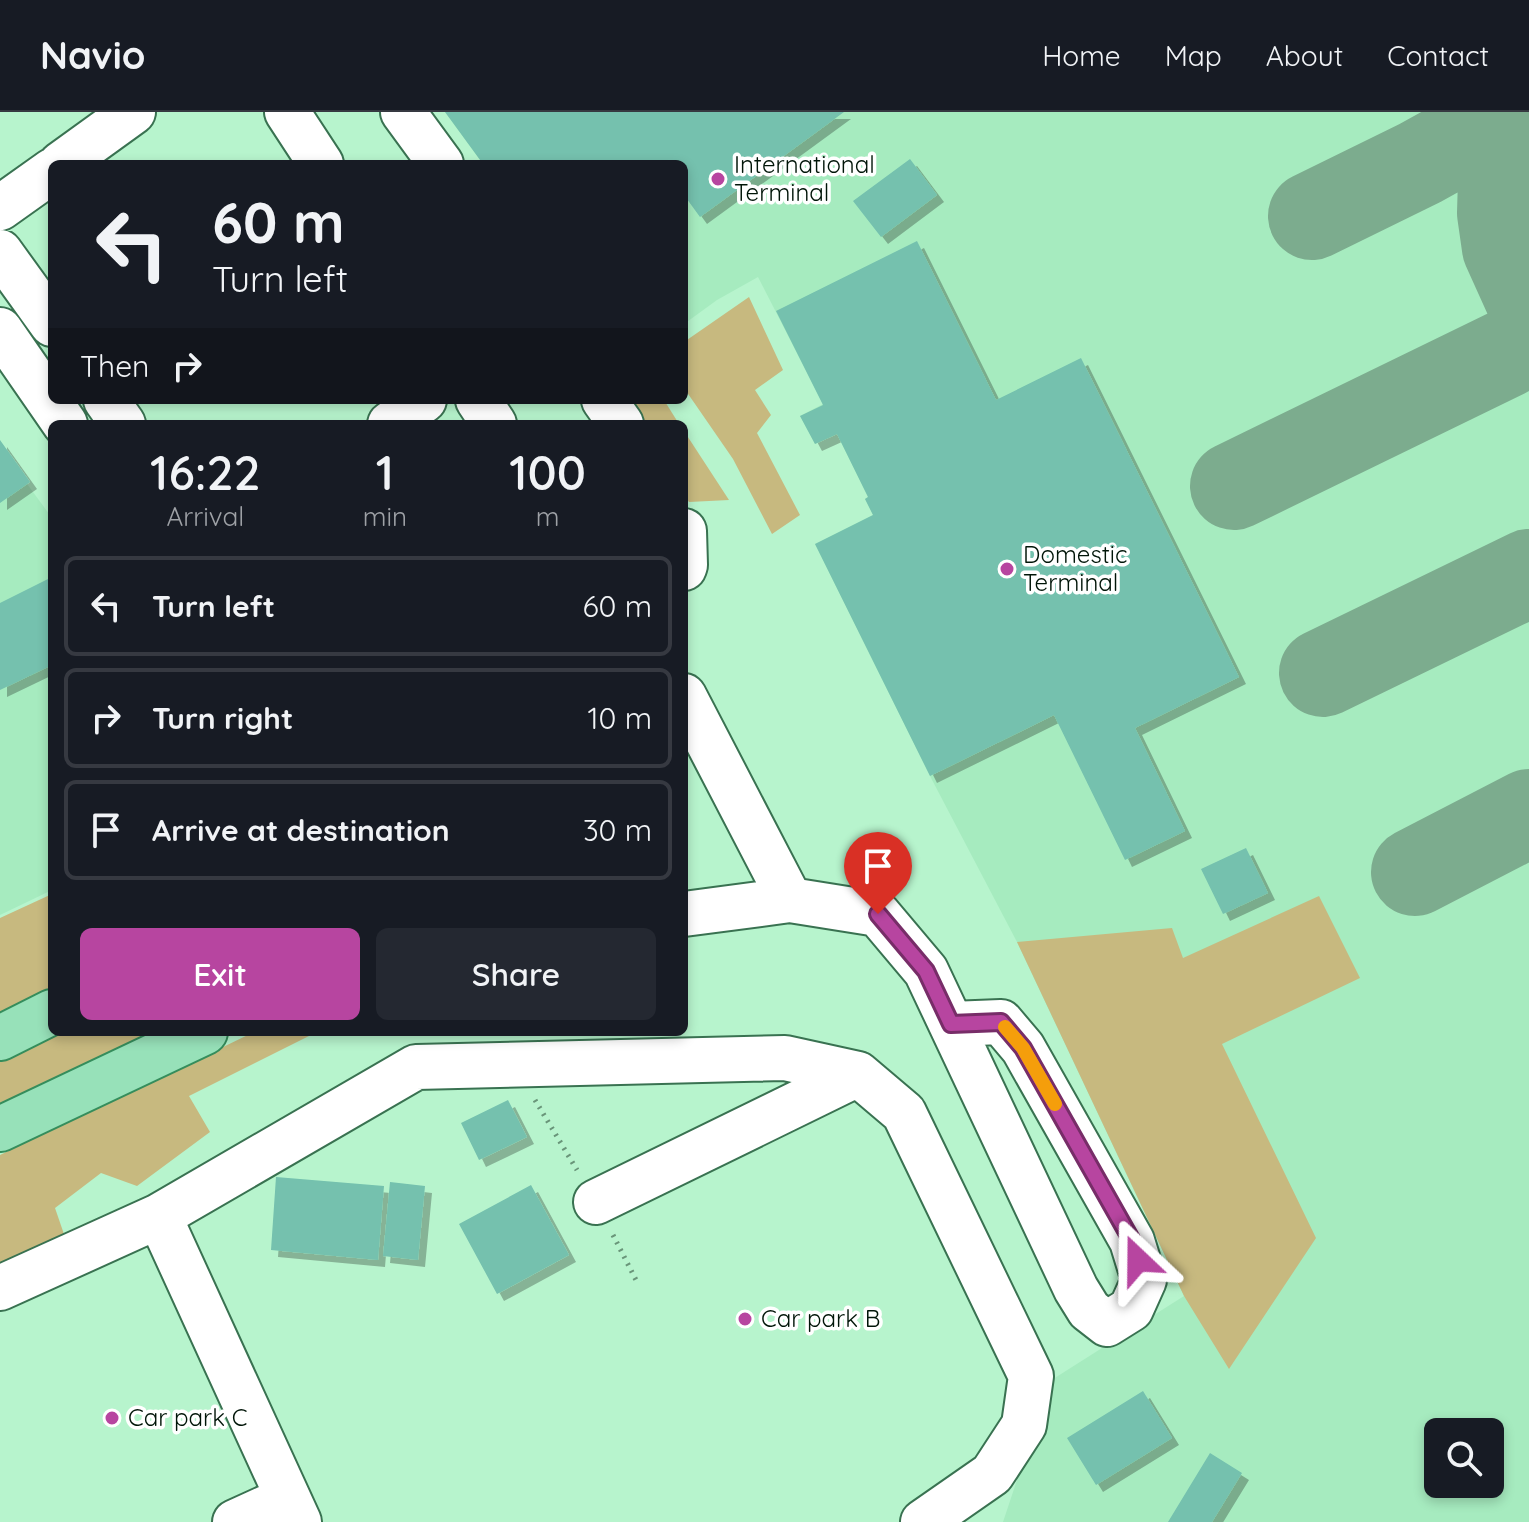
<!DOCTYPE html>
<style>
body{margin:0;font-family:Quicksand,sans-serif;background:#242831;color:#f1f3f6;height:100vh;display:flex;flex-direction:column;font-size:30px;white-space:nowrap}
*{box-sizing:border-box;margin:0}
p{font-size:26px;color:#9ea1a6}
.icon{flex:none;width:44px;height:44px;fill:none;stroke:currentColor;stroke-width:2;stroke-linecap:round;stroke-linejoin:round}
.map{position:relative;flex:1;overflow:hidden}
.sheet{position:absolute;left:48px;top:308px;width:640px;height:616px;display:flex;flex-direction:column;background:#171b24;border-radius:12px;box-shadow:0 4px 12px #0003}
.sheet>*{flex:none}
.guide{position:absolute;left:48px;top:48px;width:640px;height:244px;border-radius:12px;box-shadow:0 4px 12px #0003;background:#171b24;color:#f1f3f6;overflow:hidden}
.fabs{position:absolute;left:1424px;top:1306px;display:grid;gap:16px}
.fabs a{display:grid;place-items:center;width:80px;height:80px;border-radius:12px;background:#171b24;box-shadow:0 4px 12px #0003;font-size:40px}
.pin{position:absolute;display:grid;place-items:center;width:68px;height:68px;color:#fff;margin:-82px -34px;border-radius:50% 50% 50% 0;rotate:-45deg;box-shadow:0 0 8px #0007}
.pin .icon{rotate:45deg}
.me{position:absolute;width:88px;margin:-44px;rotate:337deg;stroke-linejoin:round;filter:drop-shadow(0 0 6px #0008)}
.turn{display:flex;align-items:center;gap:28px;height:168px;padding:0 32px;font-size:36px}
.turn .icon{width:104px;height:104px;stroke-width:2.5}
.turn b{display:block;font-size:56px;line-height:68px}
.then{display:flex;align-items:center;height:76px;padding:0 32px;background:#0003;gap:16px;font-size:30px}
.eta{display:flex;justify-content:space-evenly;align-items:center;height:136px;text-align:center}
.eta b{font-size:48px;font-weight:600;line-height:56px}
.action{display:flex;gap:16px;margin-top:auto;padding:16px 32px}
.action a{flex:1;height:92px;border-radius:12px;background:#b745a0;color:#fff;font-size:32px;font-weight:600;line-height:92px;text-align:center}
.action a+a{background:#242831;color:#f1f3f6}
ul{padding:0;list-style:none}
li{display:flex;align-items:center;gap:24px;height:100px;margin:0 16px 12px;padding:0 16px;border:4px solid #363941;border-radius:12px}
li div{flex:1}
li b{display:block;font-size:30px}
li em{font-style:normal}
header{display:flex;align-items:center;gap:48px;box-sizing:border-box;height:112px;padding:0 40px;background:#171b24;border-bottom:2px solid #363941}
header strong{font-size:38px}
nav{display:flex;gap:44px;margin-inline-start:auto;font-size:28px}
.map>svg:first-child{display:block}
</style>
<header>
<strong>Navio</strong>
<nav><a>Home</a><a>Map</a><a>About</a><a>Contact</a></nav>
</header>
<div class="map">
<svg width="1529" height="1410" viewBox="0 0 1529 1410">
<defs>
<filter id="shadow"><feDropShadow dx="7" dy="7" stdDeviation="0" flood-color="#0004"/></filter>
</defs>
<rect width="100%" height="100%" fill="#b7f4cd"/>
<!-- built -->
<path fill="#a6ebbf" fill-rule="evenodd" d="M445,0H1529V1410H1003L1050,1269L1184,1184L1017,830L930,664L815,432L873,403L865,387L868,385L837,322L815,332L800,304L823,292L758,165L717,188L684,212V52H483ZM1438,1320H1490V1372H1438Z
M0,335L52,406V778L0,803Z"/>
<!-- green -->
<path fill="#c7b97f" d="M749,185L783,258L755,278L771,303L757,321L800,403L772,422L733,347L684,276V230Z
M617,288H664L679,312H634Z
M684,319L729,388L689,390L684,383Z
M52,782V889L0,916V806Z
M1319,784L1360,866L1222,932L1316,1126L1229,1257L1184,1184L1017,830L1172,816L1183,846Z
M53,920H158L0,997V946Z
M254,920H317L189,984L210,1020L137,1074L101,1061L55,1096L66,1128L0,1158V1043Z"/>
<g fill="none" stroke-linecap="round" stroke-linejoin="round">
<!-- taxiway -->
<path stroke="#7cac8e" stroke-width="88" d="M1529,7L1517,23L1502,67L1501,101L1506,136L1529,187
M1312,104L1420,51L1512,0
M1234,374L1507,241
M1323,561L1529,461
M1415,760L1529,701"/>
</g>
<!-- building -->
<path fill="#74c1ae" filter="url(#shadow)" d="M445,0H844L700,105L684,83V52H483Z
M910,47L937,83L881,125L853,89Z
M917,129L996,288L1081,246L1239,565L1135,616L1185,719L1125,748L1054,603L930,664L815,432L873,403L865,387L868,385L837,322L815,332L800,304L823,293L776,199Z
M0,328L30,370L0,391Z
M52,465V553L0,578V491Z
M1246,736L1268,781L1223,802L1201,757Z
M508,988L527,1025L479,1048L461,1011Z
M276,1065L384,1074L378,1148L271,1138Z
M390,1070L425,1074L418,1148L383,1144Z
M531,1073L569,1143L497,1182L459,1112Z
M1143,1279L1172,1326L1096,1373L1067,1326Z
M1210,1341L1242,1361L1212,1410H1168Z"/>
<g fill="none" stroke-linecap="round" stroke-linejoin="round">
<!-- minor casing -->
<g stroke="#397251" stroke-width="48">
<path id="minor" d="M287,0L321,52
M403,0L441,52
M61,52L133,0
M0,96L52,59
M0,140L52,212
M0,218L65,312
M106,288L123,312
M478,288L494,312
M604,288L621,312
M390,312L424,288
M684,419L685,453L684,456
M684,584L790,788
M684,802L790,788L878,802L926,859L1076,1177L1089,1198L1107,1212L1131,1197L1144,1168L1132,1129L1023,936L1001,910L951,912
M596,1090L858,962
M159,1104L416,955L785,946L858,962L904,1001L1031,1264L1024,1313L992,1362L923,1410
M0,1176L159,1104L299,1410
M235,1410L288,1386"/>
</g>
<!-- major casing -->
<g stroke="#358d5c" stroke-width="48">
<path id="major" d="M0,926L52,900
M0,1017L205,920"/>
</g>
<!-- path -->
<path stroke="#699579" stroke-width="5" stroke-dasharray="2 6" stroke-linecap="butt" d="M535,988L577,1058
M613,1123L636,1168"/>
<!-- minor -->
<use href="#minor" stroke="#fff" stroke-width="44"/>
<!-- major -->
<use href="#major" stroke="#97e1b9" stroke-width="44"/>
</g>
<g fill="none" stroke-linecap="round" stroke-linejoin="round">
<!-- route casing -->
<g stroke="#772d68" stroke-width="20">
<path id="route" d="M878,802L926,859L951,912L1001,910L1023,936L1132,1129L1138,1148"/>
</g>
<!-- route -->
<use href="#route" stroke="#b745a0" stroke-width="14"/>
<!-- slow -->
<path stroke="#f59e0b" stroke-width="14" d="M1005,915L1023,936L1055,992"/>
</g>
<!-- markers -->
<g fill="#b745a0" stroke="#fff" stroke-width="3">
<circle cx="718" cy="67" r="8"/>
<circle cx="1007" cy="457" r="8"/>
<circle cx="745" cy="1207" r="8"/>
<circle cx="112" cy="1306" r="8"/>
</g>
<g text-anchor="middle" stroke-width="7" stroke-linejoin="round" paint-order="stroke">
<!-- poi labels -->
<g font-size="24" fill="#001508" stroke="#fff" text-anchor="start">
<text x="734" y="61">International<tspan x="734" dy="28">Terminal</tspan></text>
<text x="1023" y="451">Domestic<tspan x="1023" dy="28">Terminal</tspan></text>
<text x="761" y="1215">Car park B</text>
<text x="128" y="1314">Car park C</text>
</g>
</g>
</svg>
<div class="fabs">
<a><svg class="icon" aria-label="search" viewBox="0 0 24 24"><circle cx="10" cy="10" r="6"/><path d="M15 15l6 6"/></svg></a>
</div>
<div class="pin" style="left:878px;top:802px;background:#d93025"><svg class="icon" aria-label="arrive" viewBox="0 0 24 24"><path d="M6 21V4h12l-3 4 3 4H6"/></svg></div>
<svg class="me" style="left:1138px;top:1148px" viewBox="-20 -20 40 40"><path d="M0-17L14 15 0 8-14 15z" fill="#b745a0" stroke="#fff" stroke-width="4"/></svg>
<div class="guide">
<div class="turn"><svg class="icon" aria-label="left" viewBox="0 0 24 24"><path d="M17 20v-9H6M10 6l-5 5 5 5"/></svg><div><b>60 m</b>Turn left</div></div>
<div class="then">Then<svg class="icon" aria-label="right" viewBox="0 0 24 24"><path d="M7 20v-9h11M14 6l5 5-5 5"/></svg></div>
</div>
<section class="sheet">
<div class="eta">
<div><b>16:22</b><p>Arrival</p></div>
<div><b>1</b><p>min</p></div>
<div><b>100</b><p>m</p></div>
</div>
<ul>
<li><svg class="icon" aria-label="left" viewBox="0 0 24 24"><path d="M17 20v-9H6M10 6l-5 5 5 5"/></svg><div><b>Turn left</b></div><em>60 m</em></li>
<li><svg class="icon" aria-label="right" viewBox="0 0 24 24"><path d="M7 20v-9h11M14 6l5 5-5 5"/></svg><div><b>Turn right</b></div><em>10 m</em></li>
<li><svg class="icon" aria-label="arrive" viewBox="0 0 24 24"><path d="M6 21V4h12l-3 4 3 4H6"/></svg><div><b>Arrive at destination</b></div><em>30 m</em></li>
</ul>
<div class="action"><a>Exit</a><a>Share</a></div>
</section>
</div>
